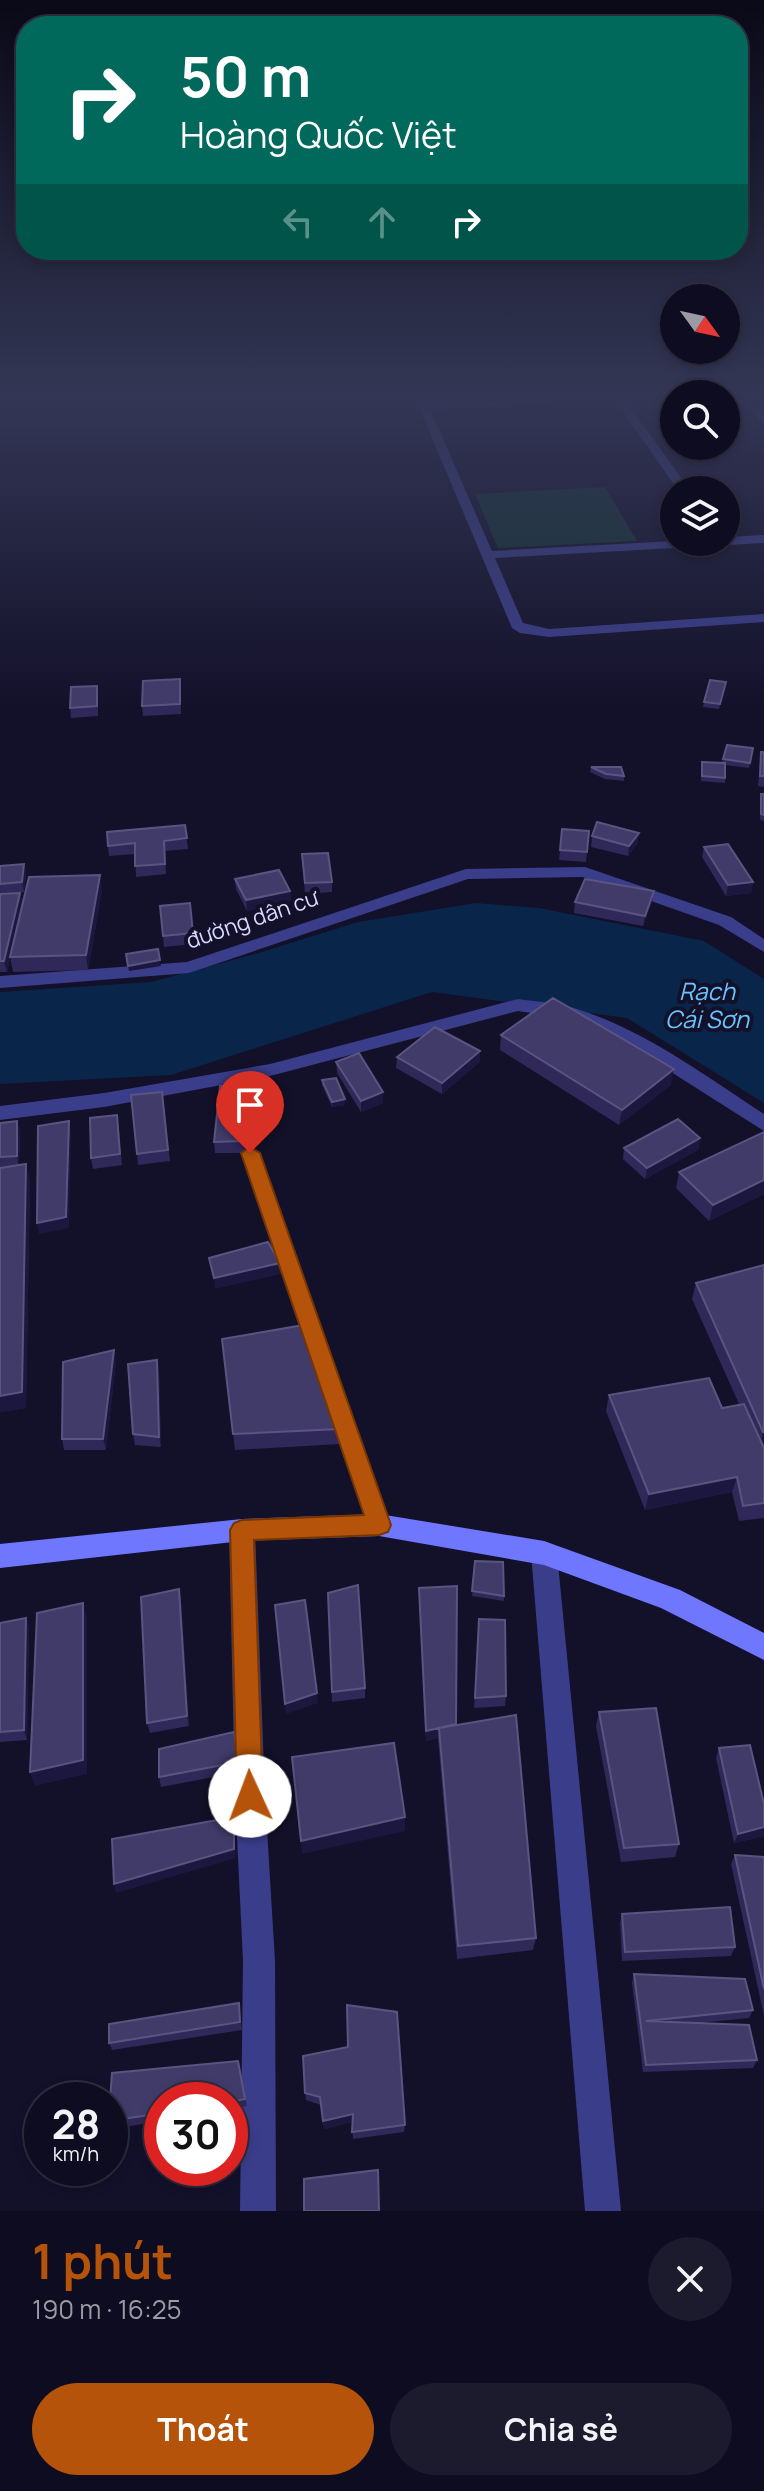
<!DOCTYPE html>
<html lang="vi">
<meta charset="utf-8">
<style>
body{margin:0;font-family:Manrope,sans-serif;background:#1c1a2d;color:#f1f3f6;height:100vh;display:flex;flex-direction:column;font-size:30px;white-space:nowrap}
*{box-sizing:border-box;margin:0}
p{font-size:26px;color:#9b9ba5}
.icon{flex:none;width:44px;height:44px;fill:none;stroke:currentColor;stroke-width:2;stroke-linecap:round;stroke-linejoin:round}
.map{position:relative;height:2211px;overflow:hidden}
.details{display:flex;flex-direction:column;background:#0e0c20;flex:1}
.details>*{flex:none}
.top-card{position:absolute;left:16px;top:16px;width:732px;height:244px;border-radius:32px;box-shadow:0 4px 12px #0003,0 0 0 2px #2e2c3e;background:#00695c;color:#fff;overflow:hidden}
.needle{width:52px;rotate:123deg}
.controls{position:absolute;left:660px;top:284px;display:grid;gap:16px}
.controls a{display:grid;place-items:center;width:80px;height:80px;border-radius:50%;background:#0e0c20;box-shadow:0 4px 12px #0003,0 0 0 2px #2e2c3e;font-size:40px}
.speed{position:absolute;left:24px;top:2082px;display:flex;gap:16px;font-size:40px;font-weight:700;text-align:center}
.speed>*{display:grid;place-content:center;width:104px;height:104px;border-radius:50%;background:#0e0c20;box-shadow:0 4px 12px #0003,0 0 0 2px #2e2c3e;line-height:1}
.speed small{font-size:20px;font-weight:400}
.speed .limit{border:12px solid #d22;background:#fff;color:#111}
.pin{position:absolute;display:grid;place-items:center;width:68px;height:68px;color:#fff;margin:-82px -34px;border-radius:50% 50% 50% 0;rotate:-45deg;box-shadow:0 0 8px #0007}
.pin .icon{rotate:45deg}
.me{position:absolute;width:88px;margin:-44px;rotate:358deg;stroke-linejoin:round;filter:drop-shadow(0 0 6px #0008)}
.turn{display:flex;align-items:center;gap:28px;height:168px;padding:0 32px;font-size:36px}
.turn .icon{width:104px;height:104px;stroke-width:2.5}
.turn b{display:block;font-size:56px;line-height:68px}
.lanes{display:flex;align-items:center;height:76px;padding:0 32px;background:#0003;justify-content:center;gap:40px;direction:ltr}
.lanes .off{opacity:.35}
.round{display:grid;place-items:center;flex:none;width:84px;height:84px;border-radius:42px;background:#1c1a2d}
.headline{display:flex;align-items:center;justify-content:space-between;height:136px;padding:0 32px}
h1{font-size:48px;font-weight:700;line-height:60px;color:#b45309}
.cta{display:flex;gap:16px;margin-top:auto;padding:16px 32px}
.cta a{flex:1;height:92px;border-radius:48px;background:#b45309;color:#fff;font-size:32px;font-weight:700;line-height:92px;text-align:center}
.cta a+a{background:#1c1a2d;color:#f1f3f6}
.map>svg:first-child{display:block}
</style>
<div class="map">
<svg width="764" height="2211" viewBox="0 0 764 2211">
<rect width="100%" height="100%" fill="#13102a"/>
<!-- green -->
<path fill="#133431" d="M605,487L637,541L498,548L475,494Z"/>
<!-- water -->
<path fill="#09254a" d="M476,903L539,908L704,941L764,979V1103L627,1018L432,992L171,1075L0,1084V992L151,982L255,954L358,922Z"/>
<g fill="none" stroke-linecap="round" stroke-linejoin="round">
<!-- lane -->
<path fill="#3a3d8a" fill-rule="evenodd" d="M250,1148L257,1153L388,1525L385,1531L379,1533L373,1531L370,1525L243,1153Z"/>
<!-- street -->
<path fill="#3a3d8a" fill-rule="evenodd" d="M416,400L427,403L557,400L552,403L430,409L492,551L674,541L726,542V537L764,535V543L495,558L523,623L549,629L764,614V622L549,637L520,633L512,628Z
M615,400H625L690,490H678Z
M740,400H751L764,415V424Z
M585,867L731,917L764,939V952L719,925L583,877L468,879L189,973L0,988V976L187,962L466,869Z
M518,999C536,1002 556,1002 574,1008C643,1029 704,1075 764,1114V1131L660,1065L601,1031L565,1018L518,1011L270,1076L104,1107L0,1120V1106L104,1093L270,1064Z
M242,1519L251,1522L255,1530L265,1796L275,1961L276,2211H240L243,1961L235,1796L229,1530L233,1522Z
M544,1541L553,1545L557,1553L621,2211H585L531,1553L535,1545Z"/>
<!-- secondary -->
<path fill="#7077ff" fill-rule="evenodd" d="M379,1514L544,1541L680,1590L764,1633V1660L661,1608L544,1565L379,1536L242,1541L0,1568V1544L242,1519Z"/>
</g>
<!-- wall -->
<path fill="#2f2858" d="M180,679L181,714L143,716L142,706Z
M726,682L719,709L703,707L704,702Z
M98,696V716L71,718L70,708Z
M727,745L753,748L749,768L725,765V783L701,781L702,762L722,763Z
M761,752H764V787L758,786Z
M591,767L624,776V781L605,779L590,772Z
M761,794H764V821L760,820Z
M185,825L188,849L165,851L166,874L136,877L135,854L109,856L108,846Z
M562,829L589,831L586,862L559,860Z
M639,833L637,844L628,856L591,847L592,836Z
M704,847L753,882L751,893L726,896L702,857Z
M302,854L332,882V892L305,894Z
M24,864L26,874L24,892L15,893H20L23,904L102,891L88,970L13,972L10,957L19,920L7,972H0V866Z
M235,879L290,891L291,901L247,911L236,889Z
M575,902H652L643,926L574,913Z
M190,903L194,944L164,947L160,906Z
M501,1035L671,1085L619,1125L500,1050Z
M480,1051V1062L442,1094L396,1068L397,1057Z
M336,1062L383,1103L361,1112L337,1073Z
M322,1080L345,1099V1105L332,1107L322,1085Z
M162,1092L170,1161L138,1165L137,1154Z
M250,1097L245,1153H215L214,1142Z
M117,1115L122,1165L93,1169L91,1158Z
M17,1121L20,1132L19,1165L30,1180L26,1408L0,1412V1123Z
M764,1132V1194L709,1221L676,1188L679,1172Z
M700,1138L698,1150L645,1179L623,1159L624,1148Z
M764,1265V1518L739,1521L732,1492L645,1510L606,1411L609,1395L722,1408L739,1404L692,1299L696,1283Z
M222,1339L339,1429L340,1444L235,1450Z
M116,1361L106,1450H64L62,1439Z
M159,1371L161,1447L135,1445L133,1434Z
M475,1561L504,1596V1601L472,1596Z
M419,1588L456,1725L536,1938L533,1950L457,1959L438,1738L426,1741Z
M179,1589L181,1599L189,1726L150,1733L147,1723Z
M328,1593L365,1688V1698L332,1702Z
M26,1618L29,1628L27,1740L0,1742V1623Z
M479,1619L506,1696L505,1706L474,1708Z
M599,1712L679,1844L675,1857L621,1862L596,1726Z
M719,1748L764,1804V1836L734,1843L716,1758Z
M239,1762L240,1772L161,1787L159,1777Z
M735,1855L764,1857V2016L731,1864Z
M622,1914L735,1947L731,1956L622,1961L620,1923Z
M634,1974L753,2010L749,2018L699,2023L757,2060L753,2068L643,2072L632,1983Z
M240,2011L242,2030L112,2050L109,2043Z
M303,2056L405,2125L404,2132L353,2139L352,2122L324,2129L321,2105L306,2100Z
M238,2061L247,2106L230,2109V2100H162V2121L111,2129L110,2100Z"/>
<!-- shaded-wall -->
<path fill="#1c173e" d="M639,833L637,844L628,856L629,846Z
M24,864L26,874L24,892L22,882Z
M100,875L102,891L88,970L86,955Z
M753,882L751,893L726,896L728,885Z
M290,891L291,901L247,911L246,900Z
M654,891L652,902L643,926L645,916Z
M20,893L23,904L7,972L4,961Z
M160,960L161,966L129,971L128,966Z
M480,1051V1062L442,1094V1083Z
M674,1069L671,1085L619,1125L622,1110Z
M249,1086L250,1097L245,1153L244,1141Z
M383,1092V1103L361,1112V1101Z
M345,1099V1105L332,1107V1102Z
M17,1121L20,1132L19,1167L17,1156Z
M69,1121L71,1132L69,1228L39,1234L37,1223Z
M700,1138L698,1150L645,1179L647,1168Z
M26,1164L30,1180L26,1408L0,1412V1396Z
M764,1180V1194L709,1221L713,1205Z
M280,1263L281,1274L215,1289L214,1278Z
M114,1350L116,1361L106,1450L103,1439Z
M157,1360L159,1371L161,1447L159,1437Z
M764,1432V1447L759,1448L763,1432Z
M737,1477L732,1492L645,1510L649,1494Z
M179,1589L181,1599L189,1726L187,1716Z
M83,1603L87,1618V1774L35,1786L30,1772Z
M26,1618L29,1628L27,1740L24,1730Z
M317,1693L318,1703L286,1714L285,1704Z
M456,1724V1734L439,1728L438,1738L426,1741V1731Z
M234,1817L236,1858L116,1893L114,1884Z
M405,1817V1831L302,1854L301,1841Z
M764,1827V1836L734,1843L738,1834Z
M353,2114V2122L324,2129L323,2121Z"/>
<!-- building -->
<path fill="#413b6a" stroke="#5a5481" stroke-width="2" d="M180,679V704L142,706L143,681Z
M710,680L726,682L720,704L704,702Z
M97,686V706L70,708L71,687Z
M727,745L753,748L750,763L723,759Z
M761,752H764V776H760Z
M702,762L725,763V778L702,776Z
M591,767H621L624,776L606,774Z
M761,794H764V815L761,814Z
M597,822L639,833L629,846L592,836Z
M185,825L187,838L164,841L165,864L135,866V843L108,846L107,832Z
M562,829L589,831L587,852L560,850Z
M728,844L753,882L728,885L704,847Z
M328,853L332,882L305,883L302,854Z
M24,864L22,882L0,884V866Z
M279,870L290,891L246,900L235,879Z
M100,875L86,955L10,957L29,877Z
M585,879L654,891L645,916L575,902Z
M20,893L4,961H0V894Z
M190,903L193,933L163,936L160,906Z
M158,949L160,960L128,966L126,954Z
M553,998L674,1069L622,1110L501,1035Z
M435,1027L480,1051L442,1083L397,1057Z
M359,1053L383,1092L361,1101L336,1062Z
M336,1078L345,1099L332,1102L322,1080Z
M220,1086H249L244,1141L214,1142Z
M162,1092L168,1150L137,1154L131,1095Z
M117,1115L120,1154L91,1158L90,1118Z
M678,1119L700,1138L647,1168L624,1148Z
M17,1121V1156L0,1157V1123Z
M69,1121L66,1217L37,1223L38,1126Z
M764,1132V1180L713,1205L679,1172Z
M26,1164L22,1392L0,1396V1168Z
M268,1242L280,1263L214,1278L209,1258Z
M764,1265V1432H763L696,1283Z
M310,1324L339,1429L233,1434L222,1339Z
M114,1350L103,1439H62L63,1362Z
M157,1360L159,1437L133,1434L128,1364Z
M709,1378L722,1408L744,1404L764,1448V1503L743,1506L737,1477L649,1494L609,1395Z
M475,1561L503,1562L504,1596L472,1591Z
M358,1585L365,1688L332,1692L328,1593Z
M457,1586L456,1724L426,1731L419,1588Z
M179,1589L187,1716L147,1723L141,1597Z
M305,1600L317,1693L285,1704L275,1605Z
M83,1603V1760L30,1772L37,1613Z
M26,1618L24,1730L0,1732V1623Z
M479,1619L505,1620L506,1696L475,1698Z
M656,1708L679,1844L624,1848L599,1712Z
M516,1715L536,1938L458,1946L439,1728Z
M234,1732L239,1762L159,1777V1749Z
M394,1743L405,1817L301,1841L292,1757Z
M750,1745L764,1804V1827L738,1834L719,1748Z
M234,1817V1849L114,1884L112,1839Z
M735,1855L764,1857V1989Z
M730,1907L735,1947L625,1952L622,1914Z
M634,1974L745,1979L753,2010L646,2021L749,2025L757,2060L646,2065Z
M239,2003L240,2022L109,2043V2024Z
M347,2005L397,2012L405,2125L352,2132L353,2114L323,2121L320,2097L305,2093L303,2056L348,2047Z
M238,2061L245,2099L230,2102V2100H162V2113L110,2121V2100L112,2073Z
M378,2170L379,2211H304V2179Z"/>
<!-- sky -->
<linearGradient id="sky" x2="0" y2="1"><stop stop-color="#0a0917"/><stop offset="0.56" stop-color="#333755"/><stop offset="1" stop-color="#333755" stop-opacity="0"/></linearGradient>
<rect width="764" height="710" fill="url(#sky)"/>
<!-- route -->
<path fill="#b45309" stroke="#753606" stroke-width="2" d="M250,1147L260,1153L391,1525L388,1532L379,1535L254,1540L263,1796L260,1806L250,1810L240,1806L237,1796L230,1530L234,1523L242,1520L364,1515L241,1153Z"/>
<g text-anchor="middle" stroke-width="8" stroke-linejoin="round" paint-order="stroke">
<!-- street labels -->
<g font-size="22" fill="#dbd9ff" stroke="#13102a">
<text transform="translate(252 919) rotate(-19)" y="8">đường dân cư</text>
</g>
<!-- water labels -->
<g font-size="24" font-style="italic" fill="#67c4ff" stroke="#13102a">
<text x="707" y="1000">Rạch<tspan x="707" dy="28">Cái Sơn</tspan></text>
</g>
</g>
</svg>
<div class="controls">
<a><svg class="needle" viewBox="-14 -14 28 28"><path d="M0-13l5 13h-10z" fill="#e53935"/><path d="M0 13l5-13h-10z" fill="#9b9ba5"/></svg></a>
<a><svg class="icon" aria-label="search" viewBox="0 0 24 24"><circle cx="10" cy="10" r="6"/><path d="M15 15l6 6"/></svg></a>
<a><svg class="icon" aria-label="layers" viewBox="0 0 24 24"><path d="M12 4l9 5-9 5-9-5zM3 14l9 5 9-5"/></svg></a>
</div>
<div class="speed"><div>28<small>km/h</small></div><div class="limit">30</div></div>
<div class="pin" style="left:250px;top:1153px;background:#d93025"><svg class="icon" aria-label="arrive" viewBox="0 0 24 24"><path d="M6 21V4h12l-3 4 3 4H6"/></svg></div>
<svg class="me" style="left:250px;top:1796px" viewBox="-20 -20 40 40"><circle r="19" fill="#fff"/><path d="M0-13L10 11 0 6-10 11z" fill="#b45309"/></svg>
<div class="top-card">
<div class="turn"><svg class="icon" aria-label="right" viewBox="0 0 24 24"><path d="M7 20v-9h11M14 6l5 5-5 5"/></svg><div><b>50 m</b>Hoàng Quốc Việt</div></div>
<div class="lanes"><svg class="icon off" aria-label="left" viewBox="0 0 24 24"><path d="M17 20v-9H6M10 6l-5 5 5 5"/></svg><svg class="icon off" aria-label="ahead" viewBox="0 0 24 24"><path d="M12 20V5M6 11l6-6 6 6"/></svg><svg class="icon" aria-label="right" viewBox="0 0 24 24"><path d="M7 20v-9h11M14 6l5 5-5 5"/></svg></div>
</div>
</div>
<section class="details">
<div class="headline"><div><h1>1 phút</h1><p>190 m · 16:25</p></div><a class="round"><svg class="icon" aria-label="close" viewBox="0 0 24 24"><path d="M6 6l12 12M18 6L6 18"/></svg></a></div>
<div class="cta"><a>Thoát</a><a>Chia sẻ</a></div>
</section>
